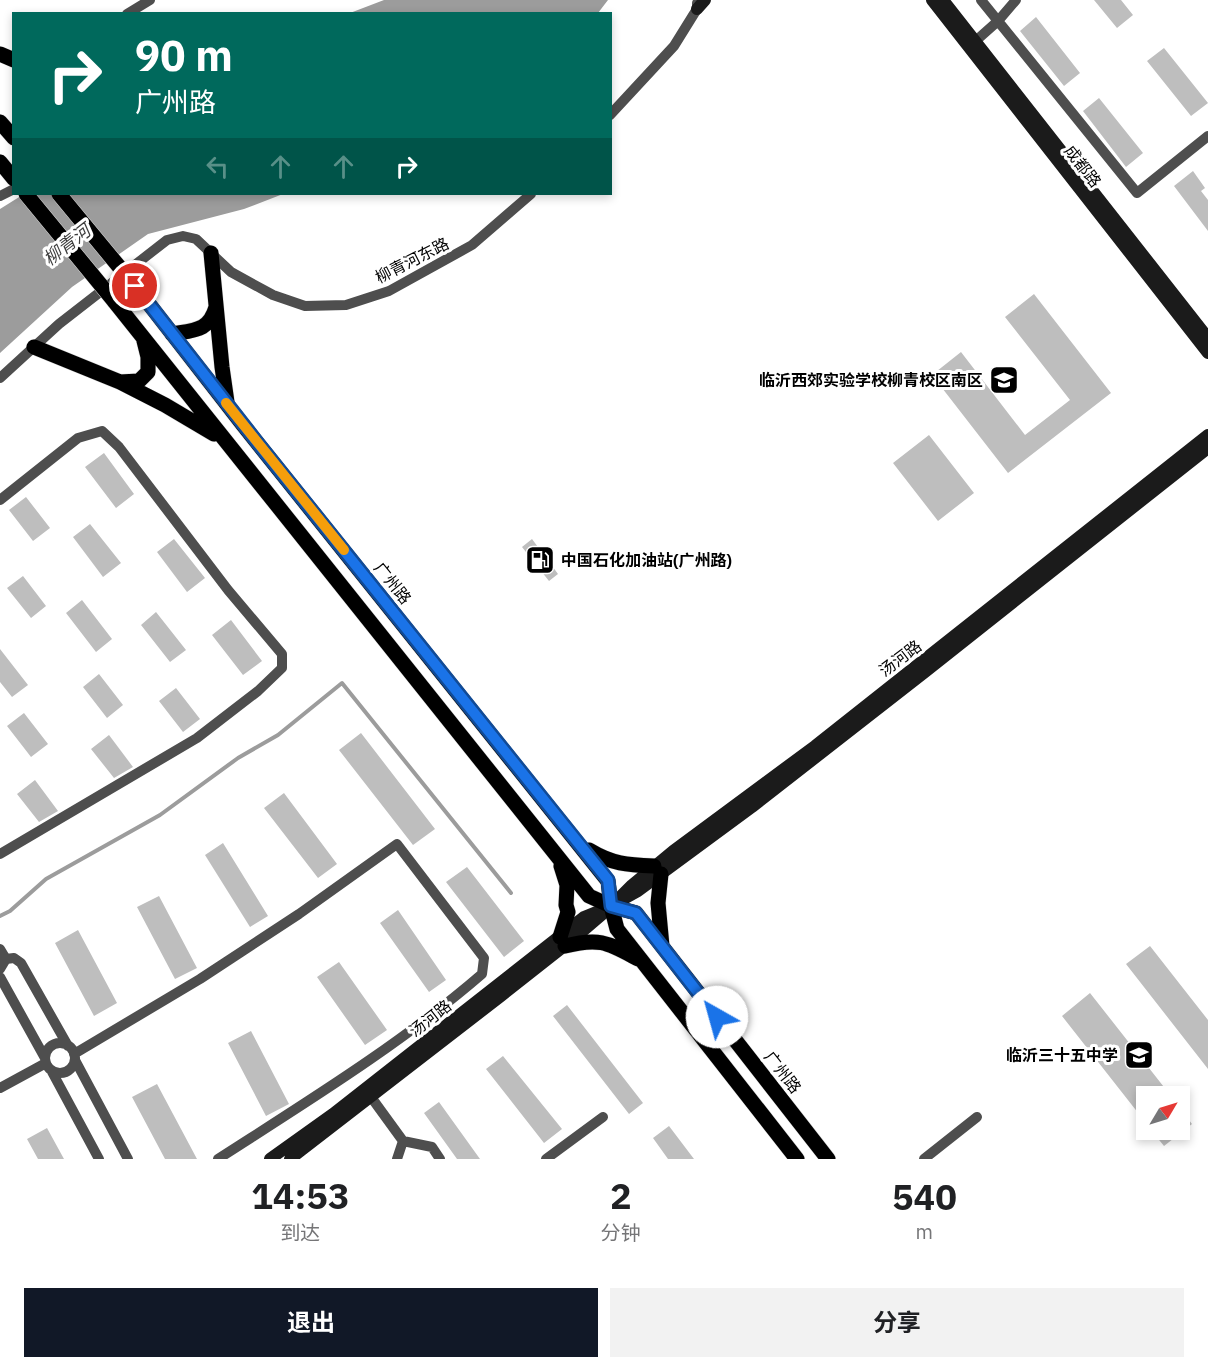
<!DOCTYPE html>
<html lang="zh">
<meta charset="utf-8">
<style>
body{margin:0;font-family:"IBM Plex Sans","Noto Sans SC",sans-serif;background:#f2f2f2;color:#202124;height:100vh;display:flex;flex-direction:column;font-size:22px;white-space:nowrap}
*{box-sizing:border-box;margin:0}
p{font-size:20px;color:#757577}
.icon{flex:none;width:33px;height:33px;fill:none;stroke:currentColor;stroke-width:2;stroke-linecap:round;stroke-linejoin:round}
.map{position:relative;height:1159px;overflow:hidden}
.details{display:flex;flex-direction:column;background:#fff;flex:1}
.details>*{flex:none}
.guide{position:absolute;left:12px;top:12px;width:600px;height:183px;border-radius:0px;box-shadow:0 3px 9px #0003;background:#00695c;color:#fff;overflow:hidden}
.needle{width:39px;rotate:52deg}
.tools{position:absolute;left:1136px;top:1086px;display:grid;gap:12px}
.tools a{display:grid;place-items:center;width:54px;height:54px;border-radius:0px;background:#fff;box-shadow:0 3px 9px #0003;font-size:30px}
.pin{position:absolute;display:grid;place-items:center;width:51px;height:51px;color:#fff;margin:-26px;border:3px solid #fff;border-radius:50%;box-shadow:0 2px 6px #0007}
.me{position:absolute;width:66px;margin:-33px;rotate:322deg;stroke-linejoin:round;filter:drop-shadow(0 0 4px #0008)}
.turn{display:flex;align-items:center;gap:21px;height:126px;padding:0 24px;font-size:27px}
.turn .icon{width:78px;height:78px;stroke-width:2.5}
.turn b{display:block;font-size:42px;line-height:51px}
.lanes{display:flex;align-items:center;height:57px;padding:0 24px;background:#0003;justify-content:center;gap:30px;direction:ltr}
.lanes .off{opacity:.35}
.eta{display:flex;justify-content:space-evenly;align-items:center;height:102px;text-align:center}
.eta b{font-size:36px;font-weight:700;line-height:42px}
.cta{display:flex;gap:12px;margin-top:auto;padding:12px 24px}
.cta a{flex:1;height:69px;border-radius:0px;background:#111827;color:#fff;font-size:24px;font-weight:700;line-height:69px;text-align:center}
.cta a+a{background:#f2f2f2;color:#202124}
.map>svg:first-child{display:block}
</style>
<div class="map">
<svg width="1208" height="1159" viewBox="0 0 1208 1159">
<rect width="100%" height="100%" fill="#fff"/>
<!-- water -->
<path fill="#9c9c9c" d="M384,0H608L598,13H350Z
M24,194H283L244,209L148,234L72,287L0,353V209Z"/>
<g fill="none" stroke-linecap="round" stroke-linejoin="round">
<!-- stream -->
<path stroke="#9c9c9c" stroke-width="4" d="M0,916L10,911L46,879L160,815L238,758L278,735L342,683L511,893"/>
</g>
<!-- building -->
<path fill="#bebebe" d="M1094,0H1121L1133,15L1117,28Z
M1036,17L1080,73L1064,86L1020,31Z
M1164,48L1208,103L1191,116L1147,61Z
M1099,98L1143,153L1126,167L1083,111Z
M1193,171L1205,188L1201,191L1208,200V231L1174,186Z
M1034,294L1111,393L1008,473L932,375L961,352L1025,435L1070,400L1005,317Z
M929,435L974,493L938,521L893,463Z
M104,453L134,494L116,508L85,467Z
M26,497L50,528L33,541L9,510Z
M90,524L121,563L103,577L73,537Z
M174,539L205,578L187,592L157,552Z
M532,539L558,574L549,581L522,547Z
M23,576L46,606L31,618L7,588Z
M82,600L112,639L96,652L66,613Z
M156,612L186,650L170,662L141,625Z
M231,620L262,661L243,675L212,635Z
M0,649L28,685L12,697L0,682Z
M99,674L123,705L107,718L83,687Z
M176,688L200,719L183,732L159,701Z
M24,713L48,744L31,757L7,726Z
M361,733L435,829L413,845L339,750Z
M109,735L133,767L114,778L91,749Z
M35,780L58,811L39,822L17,794Z
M284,793L337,864L318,878L264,808Z
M223,843L268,916L250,927L205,855Z
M467,867L524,941L504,957L446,882Z
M159,896L197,968L175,979L137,907Z
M398,910L446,980L429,992L380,923Z
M78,930L117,1003L94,1016L55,943Z
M1150,946L1208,1020V1069L1126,964Z
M339,962L387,1030L365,1045L317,977Z
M1090,993L1171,1096H1146V1123L1062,1016Z
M567,1005L643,1103L629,1114L553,1016Z
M251,1031L289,1104L266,1116L228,1043Z
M503,1056L562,1129L544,1143L486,1069Z
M157,1084L197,1159H165L132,1097Z
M439,1102L480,1159H457L424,1113Z
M1179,1107L1192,1124L1164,1146L1151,1130H1179Z
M669,1126L694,1159H668L653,1138Z
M47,1128L64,1159H38L27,1139Z"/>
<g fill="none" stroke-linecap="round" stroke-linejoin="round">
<!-- primary casing -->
<g stroke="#dbdbdb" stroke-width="16">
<path id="primary" d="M0,54L14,60
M0,122L14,138
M0,162L14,179
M211,253L222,367L227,402
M135,286L243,425L608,881L611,906L617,929L797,1159
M114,301L589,896L611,906L636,913L828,1159
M172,334C195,330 209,331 216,307
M34,347L120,382L165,405L214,434
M120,382L139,381L148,372V357L144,341
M589,850C612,864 627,865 654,866
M661,874L658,903L662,946
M560,937L568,912L566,905L567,885L561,866
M565,946C600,937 608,943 638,959"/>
</g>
<!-- street -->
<path stroke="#4e4e4e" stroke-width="10" d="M981,0L1137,193L1208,136
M127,14L150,0
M971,45L998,21L1016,0
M610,115L674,46L697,9V3
M0,196L14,189
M0,378L59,324L167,240L183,236L196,239L231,272L273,295L305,306L346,305L389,291L472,245L531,194
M0,500L78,438L102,431L119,447L228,590L282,654V668L258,691L197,738L0,854
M0,949L6,959
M0,969L6,959L14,958L21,963L68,1046
M0,977L45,1058
M45 1058a15 15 0 1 1 30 0a15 15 0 1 1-30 0Z
M74,1054L200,979L299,914L397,844L484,958L482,974C401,1044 308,1101 218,1159
M75,1060L128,1159
M51,1070L99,1159
M0,1088L46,1063
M371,1097L403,1141
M397,1159L403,1141L432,1147L440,1159
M546,1159L603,1117
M924,1159L977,1117"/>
<!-- secondary -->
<path stroke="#1b1b1b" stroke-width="12" d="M932,0L1208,353
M943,0L1208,338
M697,9L705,0
M620,897L632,885L673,851L815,746L1208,435
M270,1159L333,1114L584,917L611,906L638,891L752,807L925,672L1208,448
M290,1159L501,996L577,936L605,912"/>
<!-- primary -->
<use href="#primary" stroke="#000" stroke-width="15"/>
<!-- primary-bridge casing -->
<g stroke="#dbdbdb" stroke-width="16" stroke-linecap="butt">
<path id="primary-bridge" d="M26,194L114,301
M59,194L135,286"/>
</g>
<!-- primary-bridge -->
<use href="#primary-bridge" stroke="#000" stroke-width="15"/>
</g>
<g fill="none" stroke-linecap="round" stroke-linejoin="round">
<!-- route casing -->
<g stroke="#114b97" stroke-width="15">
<path id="route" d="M135,286L257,442L608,880L611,906L636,913L717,1017"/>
</g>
<!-- route -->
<use href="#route" stroke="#1a73e8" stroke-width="10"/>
<!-- slow -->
<path stroke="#f59e0b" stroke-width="10" d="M226,403L344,550"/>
</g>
<!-- icons -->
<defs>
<g id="school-square" transform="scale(1.5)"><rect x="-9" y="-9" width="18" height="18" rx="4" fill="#000" stroke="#fff"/><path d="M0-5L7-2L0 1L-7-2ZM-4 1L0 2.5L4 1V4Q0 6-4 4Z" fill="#fff"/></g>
<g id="fuel-square" transform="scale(1.5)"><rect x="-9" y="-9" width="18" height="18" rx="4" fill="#000" stroke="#fff"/><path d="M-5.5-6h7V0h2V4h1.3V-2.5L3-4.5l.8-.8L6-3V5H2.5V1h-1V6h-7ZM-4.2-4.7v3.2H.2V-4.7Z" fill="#fff"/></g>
</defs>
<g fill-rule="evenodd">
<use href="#school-square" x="1004" y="380"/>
<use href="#fuel-square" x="540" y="560"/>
<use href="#school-square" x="1139" y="1055"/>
</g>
<g text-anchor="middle" stroke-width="6" stroke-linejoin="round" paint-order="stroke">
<!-- street labels -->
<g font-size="16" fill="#000" stroke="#fff">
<text transform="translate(1083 166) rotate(52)" y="6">成都路</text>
<text transform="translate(412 260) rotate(-27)" y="6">柳青河东路</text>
<text transform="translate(393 583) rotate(51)" y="6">广州路</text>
<text transform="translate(900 658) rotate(-37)" y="6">汤河路</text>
<text transform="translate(430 1018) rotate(-38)" y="6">汤河路</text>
<text transform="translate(783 1072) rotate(52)" y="6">广州路</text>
</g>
<!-- poi labels -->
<g font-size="16" font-weight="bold" fill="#000" stroke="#fff" text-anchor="end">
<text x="983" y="386">临沂西郊实验学校柳青校区南区</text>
<text x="561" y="566" text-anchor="start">中国石化加油站(广州路)</text>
<text x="1118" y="1061">临沂三十五中学</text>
</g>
<!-- water labels -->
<g font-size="18" font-style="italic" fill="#3d3d3d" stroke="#fff">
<text transform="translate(67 245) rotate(-38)" y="6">柳青河</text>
</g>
</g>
</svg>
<div class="tools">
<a><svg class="needle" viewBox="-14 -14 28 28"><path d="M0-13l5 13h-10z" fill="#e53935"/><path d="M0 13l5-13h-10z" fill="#757577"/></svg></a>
</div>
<div class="pin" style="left:135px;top:286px;background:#d93025"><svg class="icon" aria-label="arrive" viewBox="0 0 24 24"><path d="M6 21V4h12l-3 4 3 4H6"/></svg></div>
<svg class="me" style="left:717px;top:1017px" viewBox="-20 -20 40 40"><circle r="19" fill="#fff"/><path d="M0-13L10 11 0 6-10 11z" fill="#1a73e8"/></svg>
<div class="guide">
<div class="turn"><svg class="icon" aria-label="right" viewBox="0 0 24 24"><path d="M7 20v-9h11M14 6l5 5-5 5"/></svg><div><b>90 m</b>广州路</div></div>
<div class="lanes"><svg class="icon off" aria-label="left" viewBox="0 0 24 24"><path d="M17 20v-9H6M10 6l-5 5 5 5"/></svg><svg class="icon off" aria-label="ahead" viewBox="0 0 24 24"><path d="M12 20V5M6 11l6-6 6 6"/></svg><svg class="icon off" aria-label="ahead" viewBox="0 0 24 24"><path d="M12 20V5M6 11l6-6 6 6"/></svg><svg class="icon" aria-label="right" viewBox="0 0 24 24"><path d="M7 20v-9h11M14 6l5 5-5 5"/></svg></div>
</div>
</div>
<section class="details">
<div class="eta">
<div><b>14:53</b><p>到达</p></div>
<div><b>2</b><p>分钟</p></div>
<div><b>540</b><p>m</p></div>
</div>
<div class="cta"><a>退出</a><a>分享</a></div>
</section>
